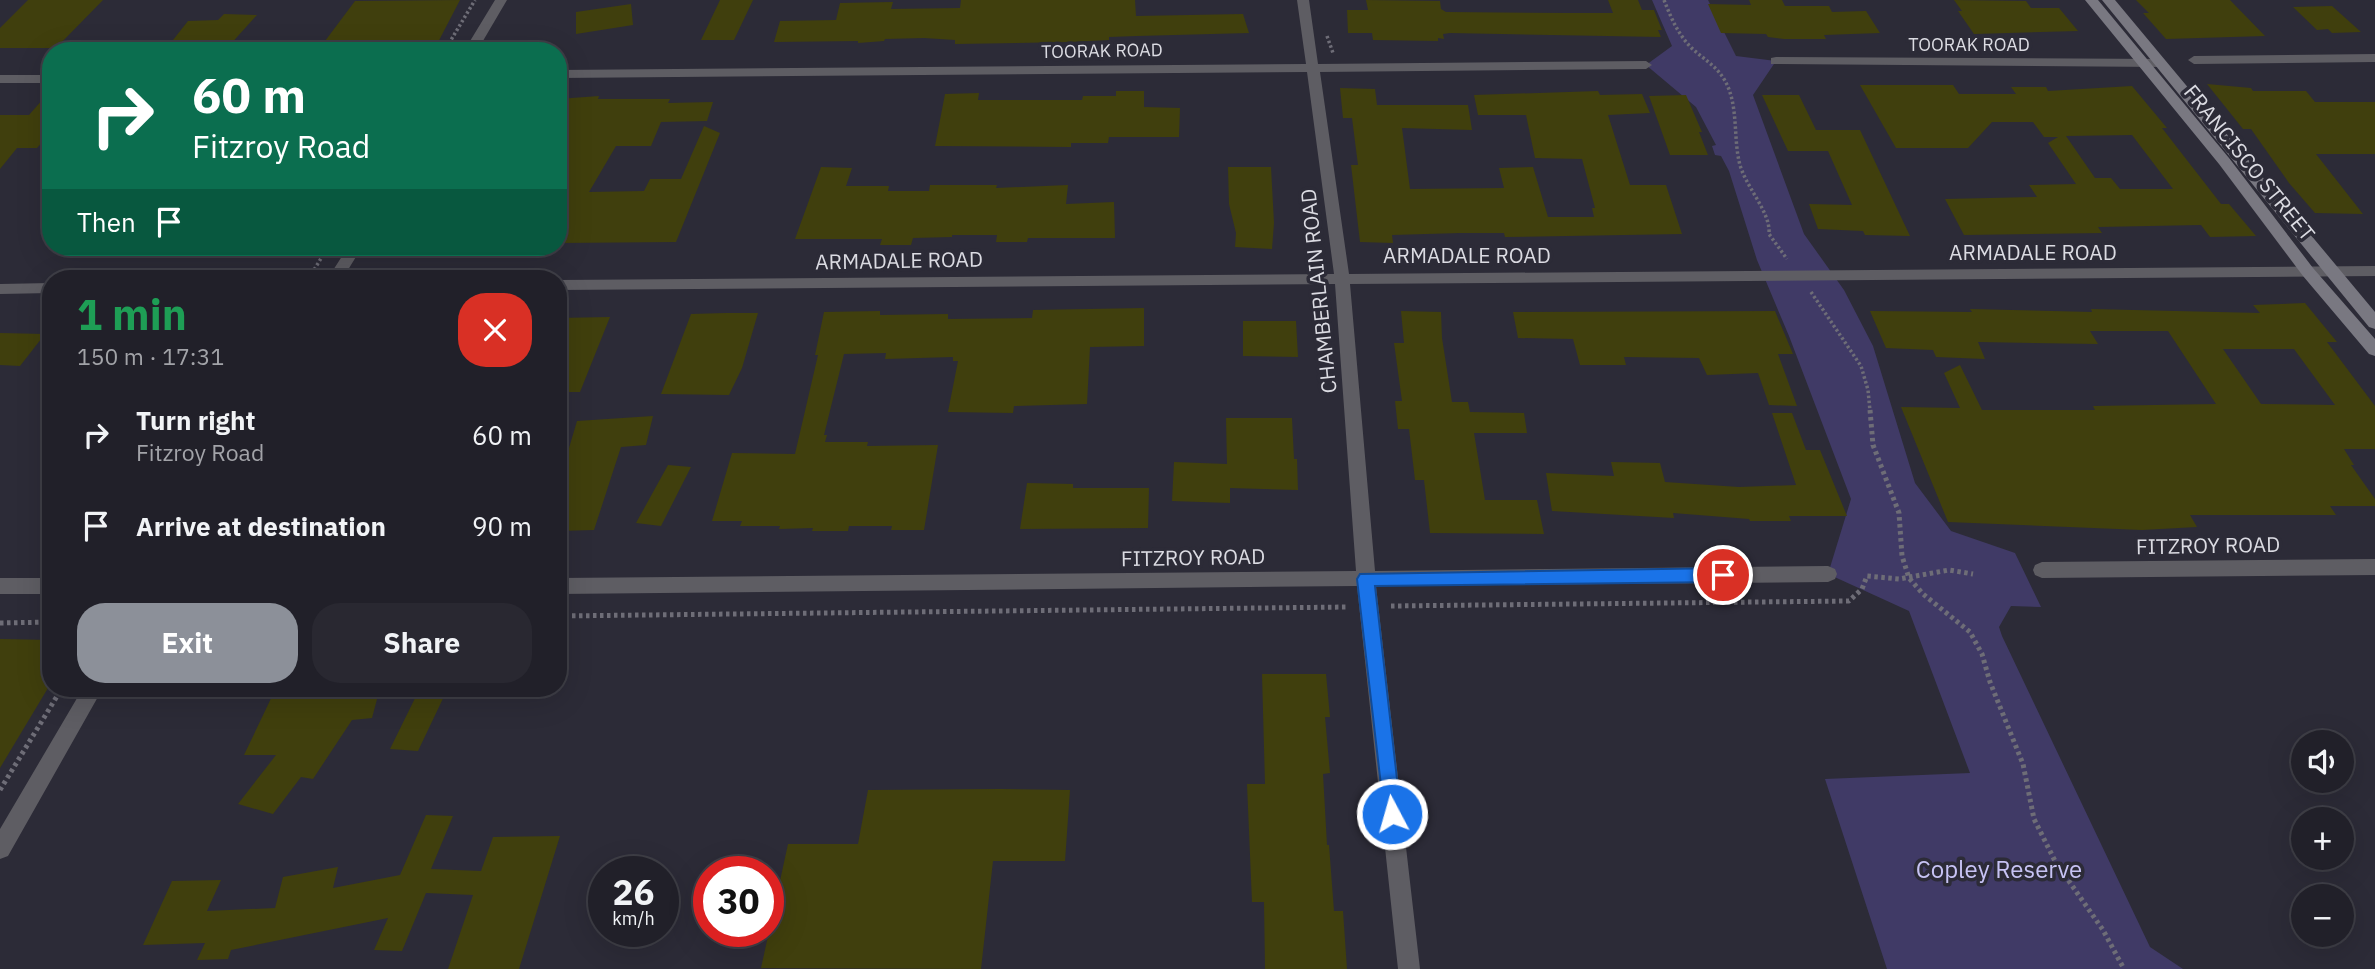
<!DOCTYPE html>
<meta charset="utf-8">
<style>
body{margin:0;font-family:"IBM Plex Sans",sans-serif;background:#292831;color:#f1f3f6;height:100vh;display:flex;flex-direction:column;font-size:26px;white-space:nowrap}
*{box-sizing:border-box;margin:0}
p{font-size:23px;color:#a2a3a8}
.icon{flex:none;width:38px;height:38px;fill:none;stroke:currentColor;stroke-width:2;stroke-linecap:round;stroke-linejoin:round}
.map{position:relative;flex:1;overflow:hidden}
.details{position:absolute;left:42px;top:270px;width:525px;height:427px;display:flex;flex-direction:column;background:#212029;border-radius:28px;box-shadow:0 7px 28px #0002,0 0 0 2px #3e3e46}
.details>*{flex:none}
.hud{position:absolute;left:42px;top:42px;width:525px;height:214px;border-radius:28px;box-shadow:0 7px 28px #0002,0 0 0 2px #3e3e46;background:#0b6e4f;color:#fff;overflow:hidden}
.tools{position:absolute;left:2291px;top:730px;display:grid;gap:14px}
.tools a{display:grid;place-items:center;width:63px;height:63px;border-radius:50%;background:#212029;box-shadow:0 7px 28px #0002,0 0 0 2px #3e3e46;font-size:35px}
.speed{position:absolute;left:588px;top:856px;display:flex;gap:14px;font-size:35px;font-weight:700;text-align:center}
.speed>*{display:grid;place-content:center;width:91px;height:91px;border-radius:50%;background:#212029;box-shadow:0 7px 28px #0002,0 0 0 2px #3e3e46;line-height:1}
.speed small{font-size:18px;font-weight:400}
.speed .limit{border:10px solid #d22;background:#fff;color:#111}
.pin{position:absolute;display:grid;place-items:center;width:60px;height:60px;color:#fff;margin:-30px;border:4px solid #fff;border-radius:50%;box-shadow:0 2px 7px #0007}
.me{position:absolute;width:77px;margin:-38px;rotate:354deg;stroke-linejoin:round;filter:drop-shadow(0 0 5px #0008)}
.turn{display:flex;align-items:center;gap:24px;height:147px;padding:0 35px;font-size:32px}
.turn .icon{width:91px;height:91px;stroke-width:2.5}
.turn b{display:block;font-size:49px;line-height:60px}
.then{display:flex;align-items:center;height:66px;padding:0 35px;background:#0003;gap:14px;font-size:26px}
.round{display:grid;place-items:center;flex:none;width:74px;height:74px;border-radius:28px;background:#292831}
.headline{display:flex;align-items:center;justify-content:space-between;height:119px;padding:0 35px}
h1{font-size:42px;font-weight:800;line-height:52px;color:#1e9e55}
.button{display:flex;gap:14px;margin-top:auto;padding:14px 35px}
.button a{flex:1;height:80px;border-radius:28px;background:#8c9099;color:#fff;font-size:28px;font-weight:800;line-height:80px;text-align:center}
.button a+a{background:#292831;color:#f1f3f6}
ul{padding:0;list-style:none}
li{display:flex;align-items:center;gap:21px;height:91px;padding:0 35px}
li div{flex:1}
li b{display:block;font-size:26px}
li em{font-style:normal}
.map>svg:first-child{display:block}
</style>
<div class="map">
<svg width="2375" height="969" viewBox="0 0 2375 969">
<rect width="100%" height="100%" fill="#2c2b37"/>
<!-- green -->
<path fill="#403a66" d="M1652,0H1708L1736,56L1776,61L1753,95L1804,234L1844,290L1873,346L1915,483L1951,531L2015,553L2041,607L2011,606L1999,627L2002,636L2150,947L2183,969H1887L1825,779L1970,773L1909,611L1828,574L1851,499L1789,336L1757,260L1729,171L1721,156L1715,155L1712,146L1716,145L1696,107L1646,65L1672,46Z"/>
<!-- building -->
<path fill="#403f0d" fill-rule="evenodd" d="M28,0H103L56,48H0V28Z
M460,0L434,50L319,49L355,1Z
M720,0H753L734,40H701Z
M961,0H1135L1136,16L1243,14L1249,33L1137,36L1109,37V40L1069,42L955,44V40L924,38L885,39L884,41L858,43V41L774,42L780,21L836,20L840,3L893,2L891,9L960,8Z
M1366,0L1440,1L1441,9L1446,12L1568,13H1613L1608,0H1638L1642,10H1654L1662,30H1658L1661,37L1450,33L1443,34L1444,39L1438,38V41L1373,40L1372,33H1348L1347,10H1368Z
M1749,0H1782L1785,6H1829L1832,12L1866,11L1880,33L1824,35L1826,39H1784L1768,37L1766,34L1721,33L1708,4L1751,5Z
M1954,0L2026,1L2031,8H2059L2078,31L1974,34L1958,11H1962Z
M2136,0H2230L2265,36L2166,39L2143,13H2149Z
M631,4L633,25L576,34V12Z
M2332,6L2361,32L2332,33L2328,29L2317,30L2293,7Z
M224,14L257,15L228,47H194L200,40H173L188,21L218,20Z
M2207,84L2251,88L2253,91H2306L2315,102H2375V154H2316L2363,214L2315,213L2289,183L2251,129H2243Z
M1860,85H1953L1959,94H2016L2011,87H2046L2048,91L2132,86L2167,128H2162L2221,204H2229L2256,236L2210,237L2201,225L2098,227L2102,233L1964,235L1945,199L2037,197L2029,185L2076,184L2048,143L2058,137H2044L2033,122H1992L1968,148H1896ZM2132,135L2173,189H2120L2111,178H2095L2066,136Z
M1340,88L1375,89L1377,105H1468L1472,130L1402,128L1410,189L1504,188L1499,168L1533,167L1548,217H1594L1592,208H1595L1582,159L1535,158L1526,115H1478L1474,95L1598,91L1600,95L1642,94L1650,113L1608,115L1630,185H1666L1682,234L1505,237L1504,233H1460L1392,235L1393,243L1360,242L1351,165H1358L1352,118H1343Z
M51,90V132L37,148H17L0,169V115H29Z
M1116,91H1144V107L1180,108L1179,137H1109L1108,143H1071V147L935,146L945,94L979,93L978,100H1082L1083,96H1116Z
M1686,95L1702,132H1699L1708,155H1670L1649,96Z
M1762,95H1799L1816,130H1860L1910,236L1865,235L1863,231L1818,229L1809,204L1852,205L1828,151H1788Z
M599,96L598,99H670L668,103L713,102L707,121L661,122L651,146H616L589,192L644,191L650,179H681L704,126L720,133L676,242L558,243V99Z
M821,167L852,168L846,186H889L888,191H929L930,185H997L996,188L1068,185L1066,204L1114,202L1115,238H1028L1027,242H996L997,235H952V237L913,238L911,245H880L882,239H795Z
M1228,167H1271L1274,223L1272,249L1235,247L1236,233L1229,204Z
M2305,303L2337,342H2327L2375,406V449H2344L2354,465H2351L2375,499V506H2330L2336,515H2190L2197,527L2142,530L1948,522L1901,407L1960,408L1944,373L1960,365L1982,410H2095L2093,406L2216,404L2168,331H2090L2098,344L1978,342L1985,359L1936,357L1933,350L1886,348L1870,311L1972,312L1970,309L2092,312L2091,309L2260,313L2253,305ZM2223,349H2294L2335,405L2261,404Z
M1144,308V346L1090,347L1087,404L1014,406L1013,413L948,412L958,361H953V357L885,359L886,353L844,354L824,435H827L825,442H868L867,446L938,445L924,530H891L892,526H849L848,531H812L813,528L779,529L780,526H740L742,521H712L732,453L795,454L818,355H815L824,312L880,311V315L948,314V319L1032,318L1033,310Z
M1401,311L1441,312L1442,338L1452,402H1468L1470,412L1524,413L1527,433H1474L1485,500H1537L1544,534L1430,533L1424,480H1415L1409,429H1398L1395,401H1402L1394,343H1404Z
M1775,311L1793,354H1778L1797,406L1769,405L1758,373L1707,375L1699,358L1624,357L1626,365H1580L1573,339L1518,338L1513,312Z
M726,313H758L742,368L729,395L661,394L691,314Z
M610,317L580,392H558V318Z
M1243,321H1296L1298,357L1243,356Z
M0,333L45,334L20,366L0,365Z
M1772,413H1792L1806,450H1820L1847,516H1789L1791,521H1750L1749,519L1673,513L1674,518L1552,511L1546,473L1614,476L1611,462L1660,463L1665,482L1739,487L1796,485Z
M653,416L646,445L621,447L594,530L558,531V447L569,448L577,421Z
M1226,418H1292L1294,459H1297L1298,490L1230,488V503L1172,501L1174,462L1227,464Z
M668,465L691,467L661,526L636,523Z
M1027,483L1073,484V488H1149L1148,528L1020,529Z
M0,639L51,640V683L0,768Z
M1262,674H1326L1330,717H1325L1330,773L1323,774L1327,845H1329L1334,911H1343L1347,969H1265L1264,902H1252L1247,784H1265Z
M276,688H380L372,718L352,720L313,779L301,777L273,814L238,804L276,755H244Z
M420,688H448L418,751L390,749Z
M1000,789L1070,790L1065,861H993L981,969L761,968L788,844H858L868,790Z
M426,815L453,816L431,869L481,871L493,837L560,836L519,969H448L473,895L426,893L402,951L374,950L388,918L231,950L228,959L197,960L205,943L143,945L172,881L221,880L207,911L275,908L283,877L338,867L333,888L400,875Z"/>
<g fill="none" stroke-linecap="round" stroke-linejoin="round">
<!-- path-far1 -->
<path stroke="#6e6d77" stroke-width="3.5" stroke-dasharray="2.5 2.5" stroke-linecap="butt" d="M1664,0C1670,15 1676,30 1687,43C1697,55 1713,63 1722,76C1739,100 1733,134 1739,161C1744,186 1771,211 1769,234L1787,259
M1327,36L1333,53
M436,51L448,45L475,0
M309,278L328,247
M1811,292L1861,366L1868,390L1870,411"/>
<!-- path -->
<path stroke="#6e6d77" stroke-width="5" stroke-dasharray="3.5 3.5" stroke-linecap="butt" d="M1870,410L1873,445L1899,513L1902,556L1909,578L1923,594L1970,632L1982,654L1990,682L2023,764L2034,819L2055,861L2103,930L2124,969
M1391,606L1849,601L1862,589L1867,576L1899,579L1949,570L1973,574
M558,616L1347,607
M0,623L51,622
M0,790L62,688"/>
<!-- street -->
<path fill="#5e5d63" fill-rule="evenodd" d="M495,0H507L477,51H464Z
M1297,0H1309L1318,64L1646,61L1652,65L1646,69L1320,72L1349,274L2375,266V276L1350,284L1375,571L1828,566L1835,569L1837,574L1835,579L1828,582L1376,586L1420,969H1398L1357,586L558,594V578L1356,571L1335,284L558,290V280L1334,274L1307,72L558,78V70L1306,64Z
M2375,54V62L2194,64L2188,60L2194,56Z
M1776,57L2161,59L2167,63L2161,67L1771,64V58Z
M0,75H51V83H0Z
M348,247H362L343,278H328Z
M51,283V293L0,294V284Z
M2375,559V575L2042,578L2035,575L2033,570L2035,565L2042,562Z
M0,578H51V594H0Z
M83,688H103L8,856L0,859V829Z"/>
<!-- secondary -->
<path fill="#797881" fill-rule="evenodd" d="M2085,0H2098L2229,158L2313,268L2375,339V356L2369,354L2303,276L2219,164Z
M2102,0H2115L2375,312V329L2369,327Z"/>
</g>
<!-- route -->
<path fill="#1a73e8" stroke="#114b97" stroke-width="2" d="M1723,568L1729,570L1731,575L1729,580L1723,582L1375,586L1401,814L1399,820L1392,823L1385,820L1357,579L1360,574Z"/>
<g text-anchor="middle" stroke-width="7" stroke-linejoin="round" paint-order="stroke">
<!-- far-street labels -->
<g font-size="18" fill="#dbdbe2" stroke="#2c2b37">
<text x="1969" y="51">TOORAK ROAD</text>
<text transform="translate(1102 51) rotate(-1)" y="6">TOORAK ROAD</text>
</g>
<!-- street labels -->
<g font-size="21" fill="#dbdbe2" stroke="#2c2b37">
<text transform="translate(2249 163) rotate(51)" y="7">FRANCISCO STREET</text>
<text x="2033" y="260">ARMADALE ROAD</text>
<text x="1467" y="263">ARMADALE ROAD</text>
<text transform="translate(899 261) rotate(-1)" y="7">ARMADALE ROAD</text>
<text transform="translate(1319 291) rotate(-96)" y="7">CHAMBERLAIN ROAD</text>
<text transform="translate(2208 546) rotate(-1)" y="7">FITZROY ROAD</text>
<text transform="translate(1193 558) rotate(-1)" y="7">FITZROY ROAD</text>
</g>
<!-- near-park labels -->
<g font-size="24" fill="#c7c3f4" stroke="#2c2b37">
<text x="1999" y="878">Copley Reserve</text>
</g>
</g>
</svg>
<div class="tools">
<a><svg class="icon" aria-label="sound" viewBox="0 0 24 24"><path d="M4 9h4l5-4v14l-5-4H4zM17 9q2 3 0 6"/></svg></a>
<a>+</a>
<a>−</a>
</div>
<div class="speed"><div>26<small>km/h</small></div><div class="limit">30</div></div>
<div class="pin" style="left:1723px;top:575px;background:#d93025"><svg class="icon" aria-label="arrive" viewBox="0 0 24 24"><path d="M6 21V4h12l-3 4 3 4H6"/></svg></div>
<svg class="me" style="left:1392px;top:814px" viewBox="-20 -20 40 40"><circle r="17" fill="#1a73e8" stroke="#fff" stroke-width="3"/><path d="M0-11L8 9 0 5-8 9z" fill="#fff"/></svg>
<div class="hud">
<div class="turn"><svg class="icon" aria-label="right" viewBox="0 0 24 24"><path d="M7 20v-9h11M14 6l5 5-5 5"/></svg><div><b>60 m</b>Fitzroy Road</div></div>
<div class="then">Then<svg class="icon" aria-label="arrive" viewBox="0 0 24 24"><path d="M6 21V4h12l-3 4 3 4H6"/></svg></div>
</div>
<section class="details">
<div class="headline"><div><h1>1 min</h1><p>150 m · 17:31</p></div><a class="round" style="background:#d93025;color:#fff"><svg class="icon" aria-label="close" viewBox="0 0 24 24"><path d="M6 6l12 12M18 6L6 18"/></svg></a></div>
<ul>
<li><svg class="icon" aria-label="right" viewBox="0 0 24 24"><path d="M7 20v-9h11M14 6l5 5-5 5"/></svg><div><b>Turn right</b><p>Fitzroy Road</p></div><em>60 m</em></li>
<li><svg class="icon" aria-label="arrive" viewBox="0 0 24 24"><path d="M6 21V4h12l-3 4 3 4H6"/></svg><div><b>Arrive at destination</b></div><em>90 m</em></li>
</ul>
<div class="button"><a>Exit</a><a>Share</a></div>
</section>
</div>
